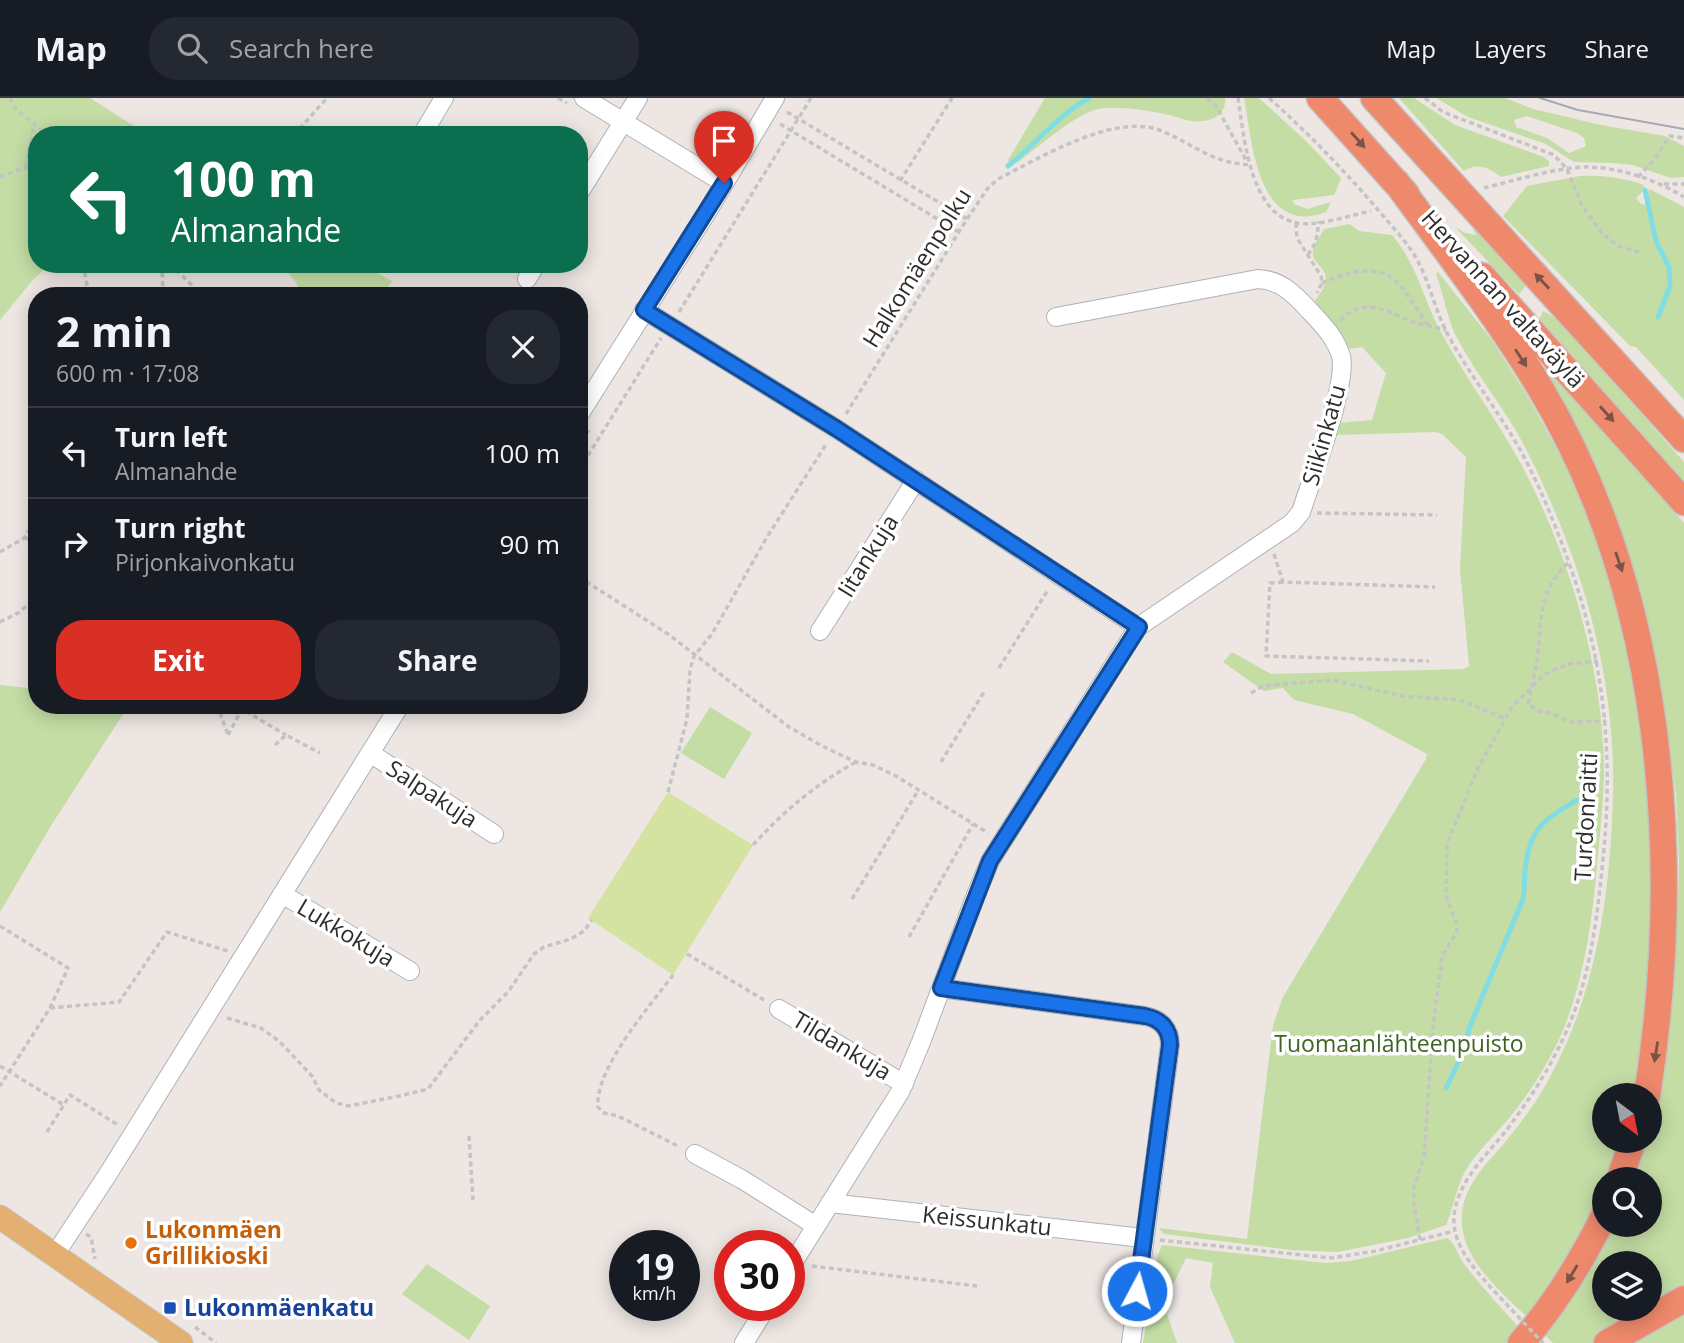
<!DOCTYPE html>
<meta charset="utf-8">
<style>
body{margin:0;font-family:"Open Sans",sans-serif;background:#242831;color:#f1f3f6;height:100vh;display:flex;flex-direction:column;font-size:26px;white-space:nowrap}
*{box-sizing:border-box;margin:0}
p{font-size:23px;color:#9ea1a6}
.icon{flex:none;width:38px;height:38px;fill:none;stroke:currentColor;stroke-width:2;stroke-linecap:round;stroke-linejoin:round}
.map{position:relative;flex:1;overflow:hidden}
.side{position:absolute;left:28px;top:189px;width:560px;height:427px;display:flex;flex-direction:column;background:#171b24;border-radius:28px;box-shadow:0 4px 18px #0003}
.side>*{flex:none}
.guide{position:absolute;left:28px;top:28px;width:560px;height:147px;border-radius:28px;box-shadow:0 4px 18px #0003;background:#0b6e4f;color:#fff;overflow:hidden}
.needle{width:46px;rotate:148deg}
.controls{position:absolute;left:1592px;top:985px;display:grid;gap:14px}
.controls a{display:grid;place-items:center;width:70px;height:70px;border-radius:50%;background:#171b24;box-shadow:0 4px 18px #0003;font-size:35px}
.speed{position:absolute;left:609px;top:1132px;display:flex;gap:14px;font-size:35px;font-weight:700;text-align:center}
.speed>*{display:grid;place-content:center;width:91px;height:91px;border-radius:50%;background:#171b24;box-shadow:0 4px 18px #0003;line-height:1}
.speed small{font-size:18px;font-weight:400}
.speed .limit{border:10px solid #d22;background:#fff;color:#111}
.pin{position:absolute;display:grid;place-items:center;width:60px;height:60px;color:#fff;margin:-72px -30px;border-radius:50% 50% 50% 0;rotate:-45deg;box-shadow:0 0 7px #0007}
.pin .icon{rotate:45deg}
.me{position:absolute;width:77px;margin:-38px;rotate:6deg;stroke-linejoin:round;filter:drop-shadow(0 0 5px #0008)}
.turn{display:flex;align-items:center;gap:24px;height:147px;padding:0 28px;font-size:32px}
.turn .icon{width:91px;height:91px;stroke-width:2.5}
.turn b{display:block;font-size:49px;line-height:60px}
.round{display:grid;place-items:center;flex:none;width:74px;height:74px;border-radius:28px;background:#242831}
.summary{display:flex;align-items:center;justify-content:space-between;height:119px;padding:0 28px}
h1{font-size:42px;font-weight:700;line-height:52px}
.button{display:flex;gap:14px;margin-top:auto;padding:14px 28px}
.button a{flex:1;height:80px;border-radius:28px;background:#d93025;color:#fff;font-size:28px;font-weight:700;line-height:80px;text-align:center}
.button a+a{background:#242831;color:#f1f3f6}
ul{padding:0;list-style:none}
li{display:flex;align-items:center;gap:21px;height:91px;padding:0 28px;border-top:2px solid #363941}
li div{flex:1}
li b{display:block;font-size:26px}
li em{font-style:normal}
header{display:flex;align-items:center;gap:42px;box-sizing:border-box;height:98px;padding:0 35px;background:#171b24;border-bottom:2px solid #363941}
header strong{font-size:33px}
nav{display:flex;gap:38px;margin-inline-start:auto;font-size:24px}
.search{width:490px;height:63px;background:#242831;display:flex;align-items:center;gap:18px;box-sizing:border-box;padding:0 24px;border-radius:28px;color:#9ea1a6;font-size:26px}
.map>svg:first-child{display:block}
</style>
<header>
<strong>Map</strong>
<div class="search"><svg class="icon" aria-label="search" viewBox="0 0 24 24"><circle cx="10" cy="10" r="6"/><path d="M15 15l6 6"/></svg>Search here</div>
<nav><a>Map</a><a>Layers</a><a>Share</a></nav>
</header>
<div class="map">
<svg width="1684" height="1245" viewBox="0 0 1684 1245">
<rect width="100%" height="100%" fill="#ede6e2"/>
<!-- green -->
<path fill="#c4dda5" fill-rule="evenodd" d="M0,0H90L148,37H37V166H50L32,183L0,222Z
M1045,0H1225C1227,21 1203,26 1186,22C1180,21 1175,18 1170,17C1151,13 1113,6 1094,12C1069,21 1040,48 1018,64L1010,65L1008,62Z
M1244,0H1259L1308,45L1340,79L1341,81L1334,97L1292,102L1294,106L1307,111L1331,104L1326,114C1258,140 1252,44 1244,0Z
M1399,0H1414L1455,27L1544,59L1549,63V68L1501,79C1489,70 1478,64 1464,73Z
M1436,0H1505L1533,11L1601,27L1665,38L1684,48V79L1671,80L1632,67L1614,65L1574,64L1546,46L1468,19ZM1527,18L1577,35L1584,40L1586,48L1569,55L1547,40L1516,29L1514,22Z
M1580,78C1601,77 1624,80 1644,87L1643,93L1636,100L1641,106L1650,107L1647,94L1650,91L1684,109V302L1636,249L1630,248L1503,118L1527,88Z
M1470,125L1523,184L1526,188L1519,196L1455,129L1465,135L1476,137Z
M1350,126L1359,133L1392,137C1418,167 1424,205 1443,238C1467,282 1498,323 1522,368C1570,458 1605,576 1604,679C1603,708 1600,737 1597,766C1593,819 1585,874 1566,925C1554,956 1535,987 1514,1014C1500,1032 1482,1048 1469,1067C1456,1086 1455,1107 1446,1127L1408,1140L1338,1154L1291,1152L1164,1136L1159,1130L1247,1141L1273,927L1283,899L1426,661L1427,656L1353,616L1294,602L1283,590L1264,593L1223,564L1231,555H1234L1271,576L1464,571L1469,568L1460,471L1466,359L1442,336L1435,334L1335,337L1339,325L1372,322L1386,275L1362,249L1350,251L1343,237L1314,204C1343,168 1309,171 1313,152C1314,146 1321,137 1324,131Z
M281,166H361L392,183L382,198H303L295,183Z
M1438,174L1492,242L1527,297L1568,371L1590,421L1631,549L1659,793L1636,998H1605V1043H1624L1611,1081L1605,1082V1099L1582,1146L1531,1223C1505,1197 1465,1166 1462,1127C1459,1091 1485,1068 1506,1043C1516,1031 1525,1019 1534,1006C1594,913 1610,806 1613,697C1616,574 1580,458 1525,349C1505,310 1475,276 1455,236C1447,218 1443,195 1436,176Z
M1543,213L1559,222L1684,364V386L1539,222Z
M1510,228L1684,425V1192L1594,1245H1553L1545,1237L1580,1188L1613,1127H1650V1082L1633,1081L1644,1043H1650V1021L1668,937L1678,818L1679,762L1676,697L1662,591L1648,536ZM1605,1166H1650V1211H1605Z
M0,587L37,591V607H129L52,726L0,814Z
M710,609L752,635L724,681L681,655Z
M1447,1140C1455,1145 1457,1155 1462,1163C1480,1188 1502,1210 1522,1233L1513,1245H1235L1210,1189L1213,1165L1186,1160L1174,1185L1160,1196L1177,1245H1143L1158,1157L1162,1147L1325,1165L1351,1163Z
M427,1166L490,1208L469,1242L402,1196Z
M1684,1210V1245H1623Z"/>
<!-- pitch -->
<path fill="#d5e3a2" d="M668,694L753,747L673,877L588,820Z"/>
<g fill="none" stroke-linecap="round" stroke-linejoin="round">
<!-- stream -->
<path stroke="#81dde3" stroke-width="5" d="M1008,68C1036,46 1058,17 1089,0
M1645,92L1656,143L1669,169L1670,188L1658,219
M1446,990L1460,961L1470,928L1523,801C1525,791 1524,783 1525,773C1529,731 1542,723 1577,702"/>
<!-- minor casing -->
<g stroke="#aeb2b8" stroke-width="20">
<path id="minor" d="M584,0L724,85
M422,37L444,0
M579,95L638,0
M527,181L536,166
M644,212L837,331L1138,529
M579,317L709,111L775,0
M820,533L916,382
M370,655L494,736
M282,796L410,873
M941,890L1145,918C1161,921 1170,931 1170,947L1131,1245
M779,911L904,986
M695,1056L743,1082L816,1128
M830,1105L1143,1140
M54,1158L108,1076L400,607
M789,1171L900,994L921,944L976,797L990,763L1002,744L1138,529L1292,425L1301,414C1311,383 1348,285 1341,258C1335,238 1321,225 1307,210C1293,195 1280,182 1258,181L1056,219
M744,1245L767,1208"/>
</g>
<!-- major casing -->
<g stroke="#c4c4c4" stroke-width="25">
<path id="major" d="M0,1119L181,1245"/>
</g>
<!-- highway casing -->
<g stroke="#c4c4c4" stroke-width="29">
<path id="highway" d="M1320,0L1406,96
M1374,0L1684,341
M1396,84C1445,151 1496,217 1539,288C1664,496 1684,762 1647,998
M1482,178L1684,404
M1619,1082L1633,1043
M1521,1245C1556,1206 1582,1162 1605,1116
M1607,1245L1684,1201"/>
</g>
<!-- path -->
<path stroke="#c4c4c4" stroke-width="3.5" stroke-dasharray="5 3.5" stroke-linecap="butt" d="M10,0L16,11L47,37
M558,0L567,5
M1207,0L1216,8L1246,62
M1238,0C1244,37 1249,116 1297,125C1317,129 1351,117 1371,113
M1269,0C1306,33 1340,68 1373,106C1387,123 1403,139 1415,158C1429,182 1434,209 1446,233C1469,277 1501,316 1524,359C1542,393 1556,429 1569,465C1606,569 1614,661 1602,771C1598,811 1593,851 1582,890C1568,939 1544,981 1514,1022C1494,1051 1463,1074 1455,1111C1448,1144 1474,1170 1494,1193
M1425,0L1443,14L1554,57L1567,71L1582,108L1602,135L1618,148L1639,154
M787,14L967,121
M780,26L959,134
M294,37L327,0
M28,67L37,58
M26,69L34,27
M0,79L26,69L37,72
M1638,79L1653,63L1670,38L1684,40
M900,83L952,0
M1664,86H1684
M1484,90C1513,83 1558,69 1586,69C1620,69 1656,82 1684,99
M1296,125L1297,140L1321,178L1322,185L1317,195
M1308,157L1316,144L1319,123
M83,166L89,198
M162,166L163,198
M170,166L199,194L208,198
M1322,185C1343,176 1376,164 1396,183C1409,196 1417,214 1429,228
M679,214L811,0
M1340,222C1367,198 1384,213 1413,224C1423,227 1435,229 1446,232
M846,316L967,121L988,90L998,81C1038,61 1113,15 1159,32C1181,40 1200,55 1222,62C1231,65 1240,66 1249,67
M579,349L589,332
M579,372L661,240
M1317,415L1437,417
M24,440L37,442
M0,454L24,440L37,421
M1274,456L1283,484L1435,489
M1568,465C1537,493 1542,525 1537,562C1535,577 1531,591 1528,606L1538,613L1551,615L1570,624L1606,623
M579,479L668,536L789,629L822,648L856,664L873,667L896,678L988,735
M1283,484L1270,485L1266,558L1429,563
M0,524L18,515L37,499
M999,570L1048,492
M1251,595L1263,588L1332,582L1403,598L1460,602L1504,620
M217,607L228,637
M228,637L242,611L286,637
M275,647L286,637L320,655
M941,664L984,594
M668,694L687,621L690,572L694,558L712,536L767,439L827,345
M753,747C784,713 816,686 856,664
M852,801L918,693
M0,828L68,870L50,910L0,988
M909,839L973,726
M687,856L764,902
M673,877C650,908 595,970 598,1009L604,1015L618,1018L680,1049
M50,910L119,904L167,834L228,853
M227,920L261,930L279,943L312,978L319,992L336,1005L349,1008L399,998L428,991L480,922L508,894L534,856L544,849L571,841L584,833L592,822
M0,968L64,1007
M47,1034L70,997L118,1027
M469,1038L473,1102
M86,1136L91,1139L95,1161
M1160,1142L1331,1160L1376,1153L1454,1133
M1420,1142L1414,1105V1088L1424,1059L1433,930L1442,858L1457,834L1456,824L1446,798L1447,746L1478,670L1512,609L1544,577L1556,571L1570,566L1598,563
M812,1168L977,1188
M789,1199L797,1187
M195,1229L216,1245"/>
<!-- minor -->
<use href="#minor" stroke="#fff" stroke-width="18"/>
<!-- major -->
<use href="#major" stroke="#e3b071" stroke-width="23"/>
<!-- highway -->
<use href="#highway" stroke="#ee896c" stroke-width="26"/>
<!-- tram -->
<path stroke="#a5aab5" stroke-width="2" d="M1540,0L1578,12L1684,31"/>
<!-- path-bridge -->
<path stroke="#c4c4c4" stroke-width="3.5" stroke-dasharray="5 3.5" stroke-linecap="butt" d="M1494,1193L1543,1245"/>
</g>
<!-- one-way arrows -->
<defs><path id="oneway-solid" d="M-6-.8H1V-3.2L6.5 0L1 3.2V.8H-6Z" transform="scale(1.75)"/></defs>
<g fill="#7a5246">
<use href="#oneway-solid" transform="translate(1358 42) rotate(48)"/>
<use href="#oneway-solid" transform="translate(1542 183) rotate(-133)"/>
<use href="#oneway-solid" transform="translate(1521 260) rotate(57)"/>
<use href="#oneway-solid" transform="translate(1607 316) rotate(48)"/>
<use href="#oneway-solid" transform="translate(1619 464) rotate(71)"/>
<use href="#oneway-solid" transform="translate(1656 954) rotate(99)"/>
<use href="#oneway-solid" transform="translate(1572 1176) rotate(121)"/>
</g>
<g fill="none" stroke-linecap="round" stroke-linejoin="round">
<!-- route casing -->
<g stroke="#114b97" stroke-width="18">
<path id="route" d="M724,85L644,212L837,331L1139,529L990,763L941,890L1145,918C1161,921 1170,931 1170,947L1137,1193"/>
</g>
<!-- route -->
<use href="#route" stroke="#1a73e8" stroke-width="12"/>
</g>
<!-- markers -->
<circle fill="#e8710a" stroke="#fff" stroke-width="2.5" cx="131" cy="1145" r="7"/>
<rect fill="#1a4fb4" stroke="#fff" stroke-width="2.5" x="163" y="1203" width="14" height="14" rx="3.5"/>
<g text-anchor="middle" stroke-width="7" stroke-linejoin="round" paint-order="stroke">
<!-- street labels -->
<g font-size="23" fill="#2d2d2d" stroke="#fff">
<text transform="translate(917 170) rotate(-58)" y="8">Halkomäenpolku</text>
<text transform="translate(1503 201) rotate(48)" y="8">Hervannan valtaväylä</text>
<text transform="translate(1324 337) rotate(-74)" y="8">Siikinkatu</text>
<text transform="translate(868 458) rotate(-58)" y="8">Iitankuja</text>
<text transform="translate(432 696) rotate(33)" y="8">Salpakuja</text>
<text transform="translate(1586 719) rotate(-87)" y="8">Turdonraitti</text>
<text transform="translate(346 835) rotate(31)" y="8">Lukkokuja</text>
<text transform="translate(842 948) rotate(31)" y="8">Tildankuja</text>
<text transform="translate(987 1123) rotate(6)" y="8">Keissunkatu</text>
</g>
<!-- park labels -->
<g font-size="23" fill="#3f6424" stroke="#fff">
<text x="1399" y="954">Tuomaanlähteenpuisto</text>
</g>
<!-- food labels -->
<g font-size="23" font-weight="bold" fill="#c56008" stroke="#fff" text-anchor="start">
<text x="145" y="1140">Lukonmäen<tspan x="145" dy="26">Grillikioski</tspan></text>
</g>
<!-- transit labels -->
<g font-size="23" font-weight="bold" fill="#164399" stroke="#fff" text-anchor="start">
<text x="184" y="1218">Lukonmäenkatu</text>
</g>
</g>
</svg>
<div class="controls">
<a><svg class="needle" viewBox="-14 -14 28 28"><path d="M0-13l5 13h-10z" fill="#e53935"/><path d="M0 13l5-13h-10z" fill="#9ea1a6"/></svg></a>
<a><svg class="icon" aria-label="search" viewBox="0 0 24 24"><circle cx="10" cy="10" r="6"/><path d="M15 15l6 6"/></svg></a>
<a><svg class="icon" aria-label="layers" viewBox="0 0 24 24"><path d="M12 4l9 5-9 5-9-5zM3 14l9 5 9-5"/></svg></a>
</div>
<div class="speed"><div>19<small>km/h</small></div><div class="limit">30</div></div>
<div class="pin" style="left:724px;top:85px;background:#d93025"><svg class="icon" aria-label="arrive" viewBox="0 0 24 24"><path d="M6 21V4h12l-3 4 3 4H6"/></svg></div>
<svg class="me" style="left:1137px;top:1193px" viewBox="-20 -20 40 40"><circle r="17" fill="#1a73e8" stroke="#fff" stroke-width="3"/><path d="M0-11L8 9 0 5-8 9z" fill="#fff"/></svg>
<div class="guide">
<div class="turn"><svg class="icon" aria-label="left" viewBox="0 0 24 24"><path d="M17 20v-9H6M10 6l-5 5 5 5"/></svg><div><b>100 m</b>Almanahde</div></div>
</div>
<section class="side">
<div class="summary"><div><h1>2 min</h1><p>600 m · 17:08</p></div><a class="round"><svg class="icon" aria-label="close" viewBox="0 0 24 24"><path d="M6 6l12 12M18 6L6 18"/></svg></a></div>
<ul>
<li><svg class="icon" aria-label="left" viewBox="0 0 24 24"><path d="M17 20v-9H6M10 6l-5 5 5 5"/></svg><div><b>Turn left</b><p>Almanahde</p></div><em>100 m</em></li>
<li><svg class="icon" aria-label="right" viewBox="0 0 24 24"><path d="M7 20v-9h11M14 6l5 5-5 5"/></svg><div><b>Turn right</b><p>Pirjonkaivonkatu</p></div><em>90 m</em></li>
</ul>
<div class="button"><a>Exit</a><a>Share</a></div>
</section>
</div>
